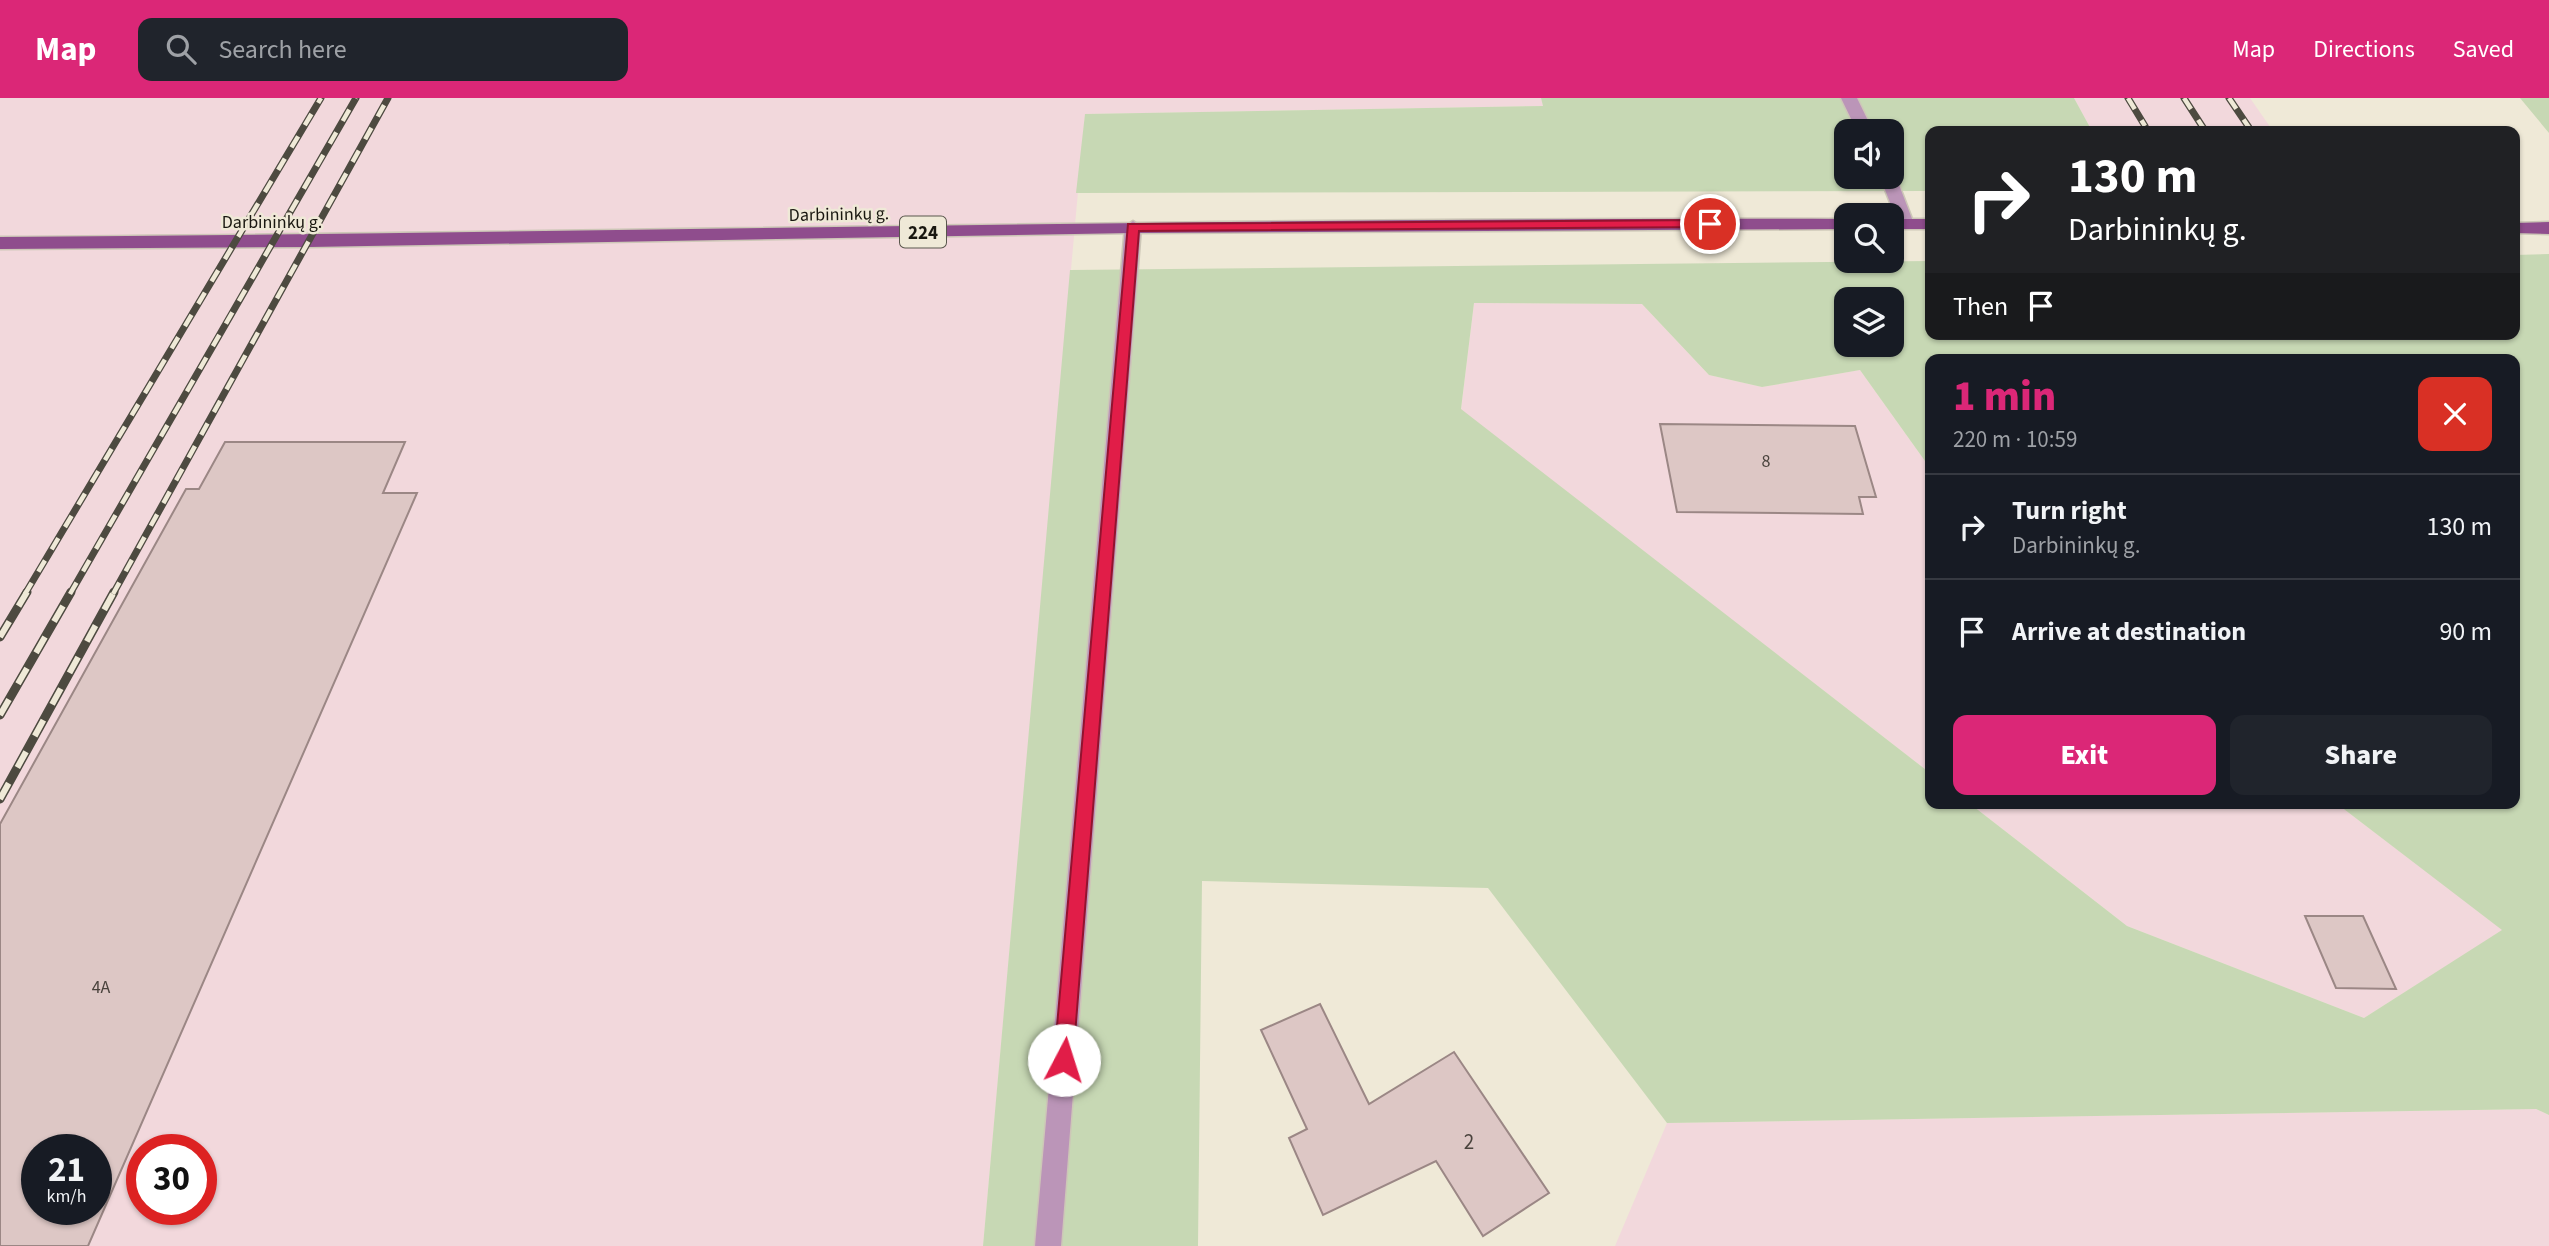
<!DOCTYPE html>
<meta charset="utf-8">
<style>
body{margin:0;font-family:"Source Sans 3",sans-serif;background:#20242c;color:#f1f3f6;height:100vh;display:flex;flex-direction:column;font-size:26px;white-space:nowrap}
*{box-sizing:border-box;margin:0}
p{font-size:23px;color:#9ea1a6}
.icon{flex:none;width:38px;height:38px;fill:none;stroke:currentColor;stroke-width:2;stroke-linecap:round;stroke-linejoin:round}
.map{position:relative;flex:1;overflow:hidden}
.drawer{position:absolute;left:1925px;top:256px;width:595px;height:455px;display:flex;flex-direction:column;background:#171b24;border-radius:14px;box-shadow:0 2px 5px #0004}
.drawer>*{flex:none}
.top-card{position:absolute;left:1925px;top:28px;width:595px;height:214px;border-radius:14px;box-shadow:0 2px 5px #0004;background:#202124;color:#fff;overflow:hidden}
.controls{position:absolute;left:1834px;top:21px;display:grid;gap:14px}
.controls a{display:grid;place-items:center;width:70px;height:70px;border-radius:14px;background:#171b24;box-shadow:0 2px 5px #0004;font-size:35px}
.speed{position:absolute;left:21px;top:1036px;display:flex;gap:14px;font-size:35px;font-weight:700;text-align:center}
.speed>*{display:grid;place-content:center;width:91px;height:91px;border-radius:50%;background:#171b24;box-shadow:0 2px 5px #0004;line-height:1}
.speed small{font-size:18px;font-weight:400}
.speed .limit{border:10px solid #d22;background:#fff;color:#111}
.pin{position:absolute;display:grid;place-items:center;width:60px;height:60px;color:#fff;margin:-30px;border:4px solid #fff;border-radius:50%;box-shadow:0 2px 7px #0007}
.me{position:absolute;width:77px;margin:-38px;rotate:5deg;stroke-linejoin:round;filter:drop-shadow(0 0 5px #0008)}
.turn{display:flex;align-items:center;gap:24px;height:147px;padding:0 28px;font-size:32px}
.turn .icon{width:91px;height:91px;stroke-width:2.5}
.turn b{display:block;font-size:49px;line-height:60px}
.then{display:flex;align-items:center;height:66px;padding:0 28px;background:#0003;gap:14px;font-size:26px}
.round{display:grid;place-items:center;flex:none;width:74px;height:74px;border-radius:14px;background:#20242c}
.summary{display:flex;align-items:center;justify-content:space-between;height:119px;padding:0 28px}
h1{font-size:42px;font-weight:800;line-height:52px;color:#db2777}
.action{display:flex;gap:14px;margin-top:auto;padding:14px 28px}
.action a{flex:1;height:80px;border-radius:14px;background:#db2777;color:#fff;font-size:28px;font-weight:800;line-height:80px;text-align:center}
.action a+a{background:#20242c;color:#f1f3f6}
ul{padding:0;list-style:none}
li{display:flex;align-items:center;gap:21px;height:105px;padding:0 28px;border-top:2px solid #363941}
li div{flex:1}
li b{display:block;font-size:26px}
li em{font-style:normal}
header{display:flex;align-items:center;gap:42px;box-sizing:border-box;height:98px;padding:0 35px;background:#db2777;color:#fff}
header strong{font-size:33px}
nav{display:flex;gap:38px;margin-inline-start:auto;font-size:24px}
.search{width:490px;height:63px;background:#20242c;display:flex;align-items:center;gap:18px;box-sizing:border-box;padding:0 24px;border-radius:14px;color:#9ea1a6;font-size:26px}
.map>svg:first-child{display:block}
</style>
<header>
<strong>Map</strong>
<div class="search"><svg class="icon" aria-label="search" viewBox="0 0 24 24"><circle cx="10" cy="10" r="6"/><path d="M15 15l6 6"/></svg>Search here</div>
<nav><a>Map</a><a>Directions</a><a>Saved</a></nav>
</header>
<div class="map">
<svg width="2549" height="1148" viewBox="0 0 2549 1148">
<rect width="100%" height="100%" fill="#efe9d7"/>
<!-- industrial -->
<path fill="#f2d8dc" fill-rule="evenodd" d="M0,0H1541L1543,8L1085,16L983,1148H0ZM37,1052H96V1111H37ZM142,1052H201V1111H142Z
M2074,0H2250L2273,33H2092Z
M1474,205L1642,206L1709,277L1762,289L1860,272L1930,370V675L1461,312Z
M1969,705H2336L2503,832L2364,920L2127,828Z
M2536,1011L2549,1017V1148H1615L1667,1025Z"/>
<!-- green -->
<path fill="#c7d8b4" fill-rule="evenodd" d="M1541,0H2074L2092,33H1930V93L1076,95L1085,16L1543,8ZM1846,33H1892V79H1846Z
M2520,0H2549V35Z
M2549,156V1017L2536,1011L1667,1025L1488,790L1202,783L1198,1148H983L1070,172L1930,163V236H2515V157ZM1846,201H1892V247H1846ZM1474,205L1642,206L1709,277L1762,289L1860,272L1930,370V261H2515V705H2336L2502,832L2364,920L2127,828L1969,705H1930V675L1461,311Z"/>
<!-- building -->
<path fill="#ddc7c5" stroke="#9b8785" stroke-width="2" fill-rule="evenodd" d="M1660,326L1855,328L1876,399H1859L1863,416L1677,414Z
M225,344H405L383,395H417L88,1148H0V726L186,391H199ZM37,1052H96V1111H37Z
M2305,818H2363L2396,891L2336,890Z
M1320,906L1369,1006L1454,954L1549,1095L1483,1138L1436,1063L1323,1117L1289,1040L1307,1031L1261,932Z"/>
<g fill="none" stroke-linecap="round" stroke-linejoin="round">
<!-- minor casing -->
<g stroke="#cdc7b7" stroke-width="3">
<path id="minor" d="M1841,0H1857L1873,33H1857Z
M1892,75L1896,79L1914,126L1912,130H1900L1880,79H1892Z
M1133,123L1141,129L1061,1148H1035L1125,129Z"/>
</g>
<!-- primary casing -->
<g stroke="#cdc7b7" stroke-width="3">
<path id="primary" d="M1846,121V131L1133,135L310,149L0,151V139C615,135 1231,119 1846,121Z
M1892,121H1930V131H1892Z
M2549,124V136L2515,135V125Z"/>
</g>
<!-- minor -->
<use href="#minor" fill="#bb95b8" fill-rule="evenodd"/>
<!-- primary -->
<use href="#primary" fill="#8f4d8d" fill-rule="evenodd"/>
<!-- rail-far1 casing -->
<g stroke="#4d4a40" stroke-width="7">
<path id="rail-far1" d="M2128,0L2145,28
M2184,0L2204,31
M2229,0L2250,31
M25,496L321,0
M70,496L356,0
M113,496L388,0"/>
</g>
<!-- rail casing -->
<g stroke="#4d4a40" stroke-width="9">
<path id="rail" d="M0,539L27,494
M0,617L71,494
M0,701L114,494"/>
</g>
<!-- rail-far1 -->
<use href="#rail-far1" stroke="#efe9d7" stroke-width="4.5" stroke-dasharray="13" stroke-linecap="butt"/>
<!-- rail -->
<use href="#rail" stroke="#efe9d7" stroke-width="6" stroke-dasharray="18" stroke-linecap="butt"/>
</g>
<!-- route -->
<path fill="#e11d48" stroke="#92132f" stroke-width="2" d="M1710,122L1716,126L1714,129L1139,133L1073,962L1070,968L1064,971L1057,968L1054,962L1128,126Z"/>
<g text-anchor="middle" stroke-width="5" stroke-linejoin="round" paint-order="stroke">
<!-- far-street labels -->
<g font-size="18" fill="#191710" stroke="#efe9d7">
<text transform="translate(839 116) rotate(-1)" y="6">Darbininkų g.</text>
<text x="272" y="130">Darbininkų g.</text>
</g>
<!-- number labels -->
<g font-size="18" fill="#4a433d">
<text x="1766" y="369">8</text>
<text x="101" y="895">4A</text>
</g>
<!-- shield labels -->
<rect fill="#efe9d7" stroke="#59564c" stroke-width="2" x="900" y="118.5" width="46" height="31" rx="5"/>
<g font-size="19" font-weight="bold" fill="#191710">
<text x="923" y="141">224</text>
</g>
<!-- near-number labels -->
<g font-size="21" fill="#4a433d">
<text x="1469" y="1051">2</text>
</g>
</g>
</svg>
<div class="controls">
<a><svg class="icon" aria-label="sound" viewBox="0 0 24 24"><path d="M4 9h4l5-4v14l-5-4H4zM17 9q2 3 0 6"/></svg></a>
<a><svg class="icon" aria-label="search" viewBox="0 0 24 24"><circle cx="10" cy="10" r="6"/><path d="M15 15l6 6"/></svg></a>
<a><svg class="icon" aria-label="layers" viewBox="0 0 24 24"><path d="M12 4l9 5-9 5-9-5zM3 14l9 5 9-5"/></svg></a>
</div>
<div class="speed"><div>21<small>km/h</small></div><div class="limit">30</div></div>
<div class="pin" style="left:1710px;top:126px;background:#d93025"><svg class="icon" aria-label="arrive" viewBox="0 0 24 24"><path d="M6 21V4h12l-3 4 3 4H6"/></svg></div>
<svg class="me" style="left:1064px;top:962px" viewBox="-20 -20 40 40"><circle r="19" fill="#fff"/><path d="M0-13L10 11 0 6-10 11z" fill="#e11d48"/></svg>
<div class="top-card">
<div class="turn"><svg class="icon" aria-label="right" viewBox="0 0 24 24"><path d="M7 20v-9h11M14 6l5 5-5 5"/></svg><div><b>130 m</b>Darbininkų g.</div></div>
<div class="then">Then<svg class="icon" aria-label="arrive" viewBox="0 0 24 24"><path d="M6 21V4h12l-3 4 3 4H6"/></svg></div>
</div>
<section class="drawer">
<div class="summary"><div><h1>1 min</h1><p>220 m · 10:59</p></div><a class="round" style="background:#d93025;color:#fff"><svg class="icon" aria-label="close" viewBox="0 0 24 24"><path d="M6 6l12 12M18 6L6 18"/></svg></a></div>
<ul>
<li><svg class="icon" aria-label="right" viewBox="0 0 24 24"><path d="M7 20v-9h11M14 6l5 5-5 5"/></svg><div><b>Turn right</b><p>Darbininkų g.</p></div><em>130 m</em></li>
<li><svg class="icon" aria-label="arrive" viewBox="0 0 24 24"><path d="M6 21V4h12l-3 4 3 4H6"/></svg><div><b>Arrive at destination</b></div><em>90 m</em></li>
</ul>
<div class="action"><a>Exit</a><a>Share</a></div>
</section>
</div>
